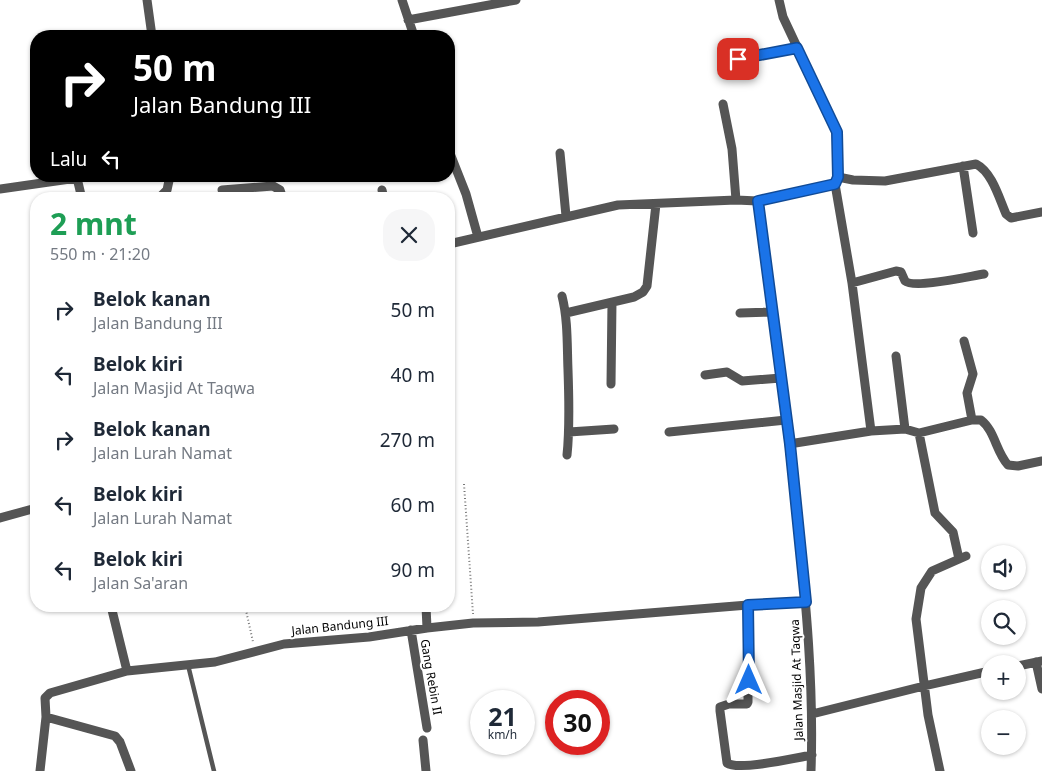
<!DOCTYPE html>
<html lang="id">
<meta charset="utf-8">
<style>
body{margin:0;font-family:"Noto Sans",sans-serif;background:#f6f6f7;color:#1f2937;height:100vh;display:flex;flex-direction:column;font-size:19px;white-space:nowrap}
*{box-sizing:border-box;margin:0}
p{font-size:16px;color:#747a83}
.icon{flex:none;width:28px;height:28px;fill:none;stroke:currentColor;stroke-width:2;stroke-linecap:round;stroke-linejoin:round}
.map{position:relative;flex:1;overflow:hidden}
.sheet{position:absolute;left:30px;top:192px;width:425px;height:420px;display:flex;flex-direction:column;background:#fff;border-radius:20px;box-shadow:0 1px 4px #0004}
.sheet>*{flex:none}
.hud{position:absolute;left:30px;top:30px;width:425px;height:152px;border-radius:20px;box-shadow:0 1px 4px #0004;background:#000;color:#fff;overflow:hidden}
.tools{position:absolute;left:981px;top:545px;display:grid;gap:10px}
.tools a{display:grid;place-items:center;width:45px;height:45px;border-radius:50%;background:#fff;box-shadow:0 1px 4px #0004;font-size:25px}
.speed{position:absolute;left:470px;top:690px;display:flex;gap:10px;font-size:25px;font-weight:700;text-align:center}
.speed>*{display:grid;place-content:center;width:65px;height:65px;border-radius:50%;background:#fff;box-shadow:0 1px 4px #0004;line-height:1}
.speed small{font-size:12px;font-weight:400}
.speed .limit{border:8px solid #d22;background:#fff;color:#111}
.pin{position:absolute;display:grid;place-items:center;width:42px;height:42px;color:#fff;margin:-21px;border-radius:10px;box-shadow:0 2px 8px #0006}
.me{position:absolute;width:55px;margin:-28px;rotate:0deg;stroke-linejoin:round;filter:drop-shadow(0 0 4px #0008)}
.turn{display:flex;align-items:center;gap:18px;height:105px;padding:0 20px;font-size:22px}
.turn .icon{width:65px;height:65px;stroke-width:2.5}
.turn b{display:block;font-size:35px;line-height:42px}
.then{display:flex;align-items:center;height:48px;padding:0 20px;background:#0003;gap:10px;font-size:19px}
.round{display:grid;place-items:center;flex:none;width:52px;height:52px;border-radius:20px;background:#f6f6f7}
.head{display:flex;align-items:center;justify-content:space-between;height:85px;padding:0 20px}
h1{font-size:30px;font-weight:700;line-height:38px;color:#1e9e55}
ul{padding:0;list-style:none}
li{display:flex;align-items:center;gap:15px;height:65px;padding:0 20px}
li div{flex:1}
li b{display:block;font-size:19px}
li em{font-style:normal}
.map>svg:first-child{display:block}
</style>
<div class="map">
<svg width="1042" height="771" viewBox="0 0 1042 771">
<rect width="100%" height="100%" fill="#fff"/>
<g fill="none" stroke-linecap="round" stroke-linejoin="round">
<!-- path -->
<path stroke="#777" stroke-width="2" stroke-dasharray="1 2.5" stroke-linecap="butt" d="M464,484L473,614
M245,606L253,642"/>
<!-- lane -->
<path stroke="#555" stroke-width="4.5" d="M738,59L797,48
M188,665L214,771"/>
<!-- street -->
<path stroke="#555" stroke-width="9" d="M147,0L152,36
M402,0L414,36
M408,20L516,0
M723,104L732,149L736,200
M449,151L466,194L478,237
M560,153L566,216
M963,166L973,233
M838,177L853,180L885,181L976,164C992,172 999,198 1006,214L1011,218L1042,212
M835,184L852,283L871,431
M0,189L77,178L82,199
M222,190L273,186L280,190L283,199
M382,190L384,199
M428,198L429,199
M158,199L167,190L170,176
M758,201C773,306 786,411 797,517C806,601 814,686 811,771
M449,244L618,205L736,200L758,201L835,184L838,177L837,132L783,17L779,0
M852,283L896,271L901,272L905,281C914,289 970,276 984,274
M562,296C568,320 567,345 568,370C569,398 570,427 567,455
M566,313L634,297L643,292L647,286L656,204
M740,313L773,312
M964,341L973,374L967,393L972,420
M896,356L905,429
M705,375L727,372L742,381L781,378
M611,384L612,302
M569,432L614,429
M669,432L786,420
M919,433L935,513L953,532L959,559
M789,444L871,431L905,429L919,433L972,420H981C995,431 996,452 1008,465L1018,466L1042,461
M0,518L36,508
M748,605V702L747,704H729L720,707V711L727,763C738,771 795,758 812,755
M111,606L127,671
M426,606L427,628
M411,630L427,728
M1036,662L1042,689
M1018,666L1042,661
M812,714L924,686L990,671
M46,717L115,736L120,742L131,771
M423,740L426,771
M40,771L46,717L45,698L50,693L127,671L215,662L284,644L369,637L427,628L473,623L538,622L748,605L806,602
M940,771L928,715L916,619L921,588L932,571L966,556"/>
</g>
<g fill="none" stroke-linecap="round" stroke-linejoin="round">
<!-- route casing -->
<g stroke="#114b97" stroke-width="12">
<path id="route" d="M738,59L797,48L837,132L838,177L835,184L758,201L790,444L806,602L748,605L749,680"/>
</g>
<!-- route -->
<use href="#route" stroke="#1a73e8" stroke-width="9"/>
</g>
<g text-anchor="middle" stroke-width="4" stroke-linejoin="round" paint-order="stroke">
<!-- street labels -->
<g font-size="12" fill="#000" stroke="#fff">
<text transform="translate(340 626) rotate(-6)" y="4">Jalan Bandung III</text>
<text transform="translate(431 677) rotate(80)" y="4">Gang Rebin II</text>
<text transform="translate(797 680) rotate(-92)" y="4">Jalan Masjid At Taqwa</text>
</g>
</g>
</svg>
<div class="tools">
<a><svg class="icon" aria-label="sound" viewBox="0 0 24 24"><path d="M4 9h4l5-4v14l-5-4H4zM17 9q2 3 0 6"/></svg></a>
<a><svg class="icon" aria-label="search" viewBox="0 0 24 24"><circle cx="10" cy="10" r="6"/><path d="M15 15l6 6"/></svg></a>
<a>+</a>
<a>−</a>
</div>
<div class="speed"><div>21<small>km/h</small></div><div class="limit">30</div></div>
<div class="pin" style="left:738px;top:59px;background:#d93025"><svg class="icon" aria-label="arrive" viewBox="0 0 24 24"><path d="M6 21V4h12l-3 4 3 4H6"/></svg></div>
<svg class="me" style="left:749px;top:680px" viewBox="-20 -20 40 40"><path d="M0-17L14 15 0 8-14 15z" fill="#1a73e8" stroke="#fff" stroke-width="4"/></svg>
<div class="hud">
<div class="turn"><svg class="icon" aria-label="right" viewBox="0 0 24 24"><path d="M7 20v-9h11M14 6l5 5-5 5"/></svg><div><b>50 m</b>Jalan Bandung III</div></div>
<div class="then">Lalu<svg class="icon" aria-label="left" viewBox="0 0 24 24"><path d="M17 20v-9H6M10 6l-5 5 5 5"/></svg></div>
</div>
<section class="sheet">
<div class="head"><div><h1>2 mnt</h1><p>550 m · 21:20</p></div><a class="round"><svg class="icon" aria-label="close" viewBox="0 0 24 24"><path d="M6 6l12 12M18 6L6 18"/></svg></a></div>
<ul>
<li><svg class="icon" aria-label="right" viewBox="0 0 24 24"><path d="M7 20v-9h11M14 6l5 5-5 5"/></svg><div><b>Belok kanan</b><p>Jalan Bandung III</p></div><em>50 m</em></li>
<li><svg class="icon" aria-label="left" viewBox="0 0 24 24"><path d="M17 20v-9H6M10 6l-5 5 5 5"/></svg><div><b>Belok kiri</b><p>Jalan Masjid At Taqwa</p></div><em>40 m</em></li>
<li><svg class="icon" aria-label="right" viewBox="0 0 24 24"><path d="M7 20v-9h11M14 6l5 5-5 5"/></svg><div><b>Belok kanan</b><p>Jalan Lurah Namat</p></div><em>270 m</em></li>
<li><svg class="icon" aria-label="left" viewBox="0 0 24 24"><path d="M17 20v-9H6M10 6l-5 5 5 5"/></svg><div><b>Belok kiri</b><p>Jalan Lurah Namat</p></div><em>60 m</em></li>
<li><svg class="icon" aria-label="left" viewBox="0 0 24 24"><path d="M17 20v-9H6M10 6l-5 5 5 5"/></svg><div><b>Belok kiri</b><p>Jalan Sa'aran</p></div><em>90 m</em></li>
</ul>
</section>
</div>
